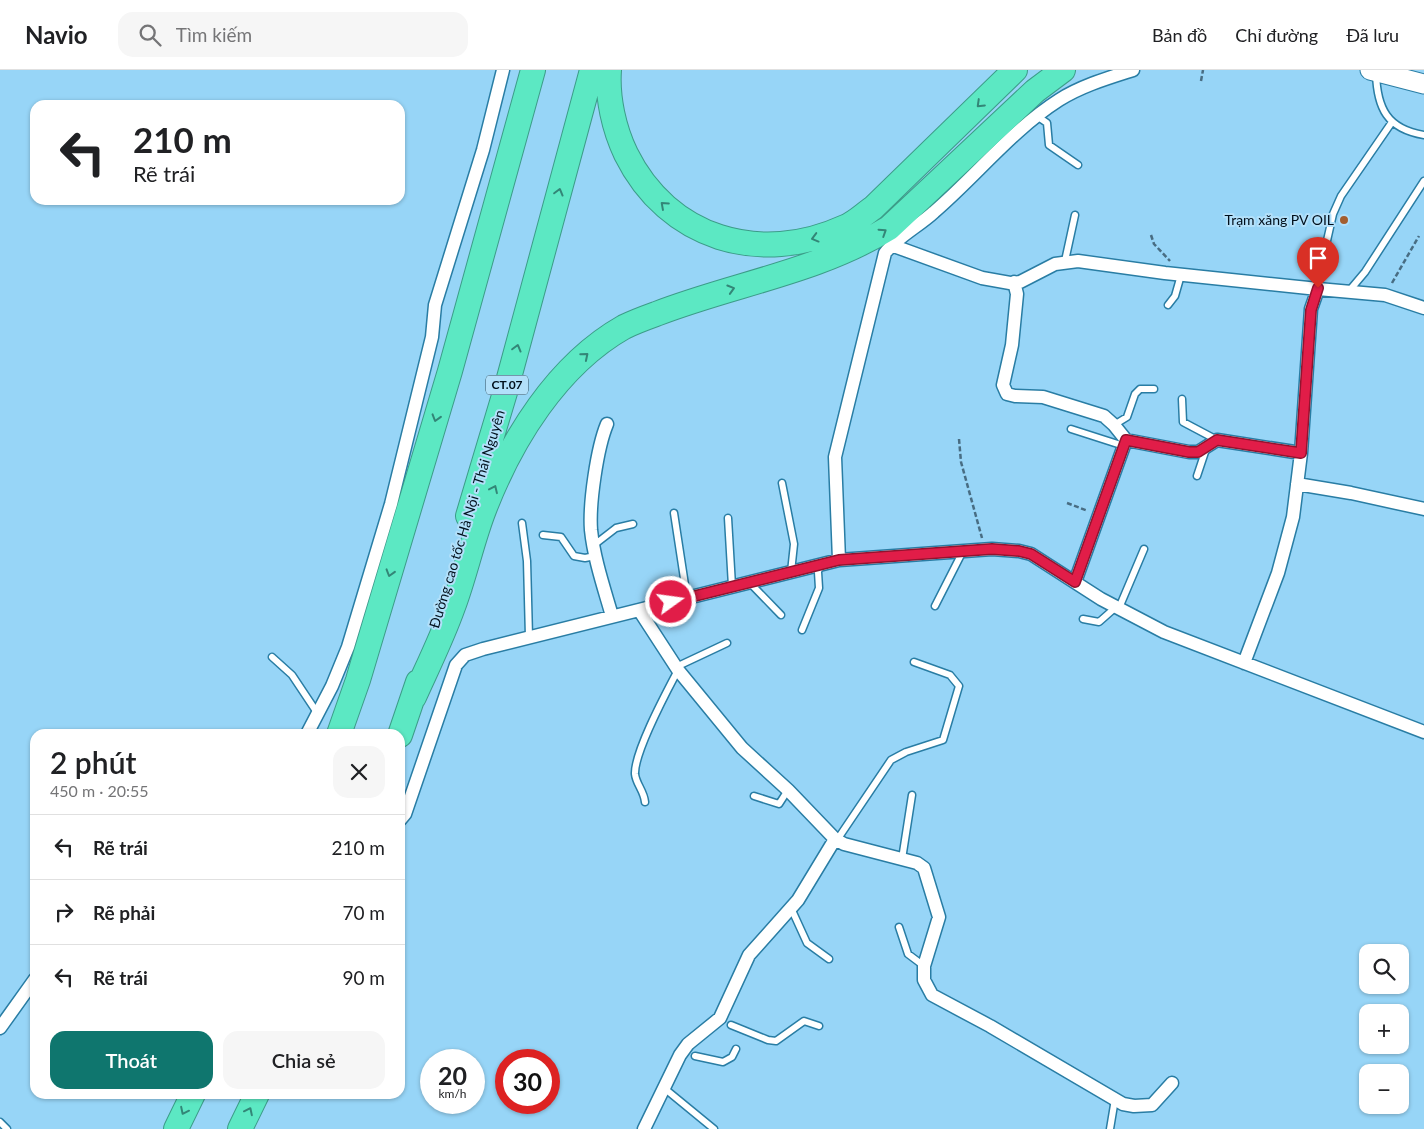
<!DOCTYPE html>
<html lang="vi">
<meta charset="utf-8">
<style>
body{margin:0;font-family:Lato,sans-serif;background:#f6f6f6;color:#202124;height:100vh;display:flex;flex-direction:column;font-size:19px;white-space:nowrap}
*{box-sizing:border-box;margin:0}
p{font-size:16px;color:#757577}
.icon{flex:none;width:28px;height:28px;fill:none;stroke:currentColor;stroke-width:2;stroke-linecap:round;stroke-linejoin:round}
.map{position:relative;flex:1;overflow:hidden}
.details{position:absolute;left:30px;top:659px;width:375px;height:370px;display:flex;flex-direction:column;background:#fff;border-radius:15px;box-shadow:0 1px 4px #0004}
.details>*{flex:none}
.banner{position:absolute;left:30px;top:30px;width:375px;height:105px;border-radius:15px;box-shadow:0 1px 4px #0004;background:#fff;color:#202124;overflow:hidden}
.tools{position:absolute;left:1359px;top:874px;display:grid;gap:10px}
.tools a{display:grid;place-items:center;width:50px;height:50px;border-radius:10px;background:#fff;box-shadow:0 1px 4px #0004;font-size:25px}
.speed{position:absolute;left:420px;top:979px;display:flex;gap:10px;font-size:25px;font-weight:700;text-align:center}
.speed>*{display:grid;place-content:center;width:65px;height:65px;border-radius:50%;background:#fff;box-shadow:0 1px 4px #0004;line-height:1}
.speed small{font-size:12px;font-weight:400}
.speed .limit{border:8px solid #d22;background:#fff;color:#111}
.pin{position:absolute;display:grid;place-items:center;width:42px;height:42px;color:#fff;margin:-51px -21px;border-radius:50% 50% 50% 0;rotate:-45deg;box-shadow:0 0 5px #0007}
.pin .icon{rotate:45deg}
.me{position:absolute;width:55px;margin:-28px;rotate:76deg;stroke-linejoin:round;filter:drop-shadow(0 0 4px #0008)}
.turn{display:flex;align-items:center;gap:18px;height:105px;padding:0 20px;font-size:22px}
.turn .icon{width:65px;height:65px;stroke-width:2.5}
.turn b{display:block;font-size:35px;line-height:42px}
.round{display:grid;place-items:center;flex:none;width:52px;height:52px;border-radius:15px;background:#f6f6f6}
.head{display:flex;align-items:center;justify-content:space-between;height:85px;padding:0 20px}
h1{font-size:30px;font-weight:600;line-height:38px}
.action{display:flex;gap:10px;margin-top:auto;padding:10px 20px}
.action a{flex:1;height:58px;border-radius:15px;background:#0f766e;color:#fff;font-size:20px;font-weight:600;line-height:58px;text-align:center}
.action a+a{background:#f6f6f6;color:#202124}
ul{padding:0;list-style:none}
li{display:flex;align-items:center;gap:15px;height:65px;padding:0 20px;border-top:1px solid #e0e0e0}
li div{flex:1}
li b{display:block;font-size:19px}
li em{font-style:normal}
header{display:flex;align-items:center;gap:30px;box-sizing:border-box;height:70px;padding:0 25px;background:#fff;border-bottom:1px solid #e0e0e0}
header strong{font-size:24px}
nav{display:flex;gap:28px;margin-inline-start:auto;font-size:18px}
.search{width:350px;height:45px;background:#f6f6f6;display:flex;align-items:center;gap:12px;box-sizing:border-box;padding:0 18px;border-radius:15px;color:#757577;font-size:19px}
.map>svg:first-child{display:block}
</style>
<header>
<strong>Navio</strong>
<div class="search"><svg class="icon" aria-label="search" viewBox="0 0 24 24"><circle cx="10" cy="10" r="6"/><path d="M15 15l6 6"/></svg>Tìm kiếm</div>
<nav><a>Bản đồ</a><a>Chỉ đường</a><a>Đã lưu</a></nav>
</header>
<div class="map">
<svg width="1424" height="1059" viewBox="0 0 1424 1059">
<rect width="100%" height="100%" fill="#97d5f7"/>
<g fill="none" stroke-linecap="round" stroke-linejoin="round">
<!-- service casing -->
<g stroke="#297da4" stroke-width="9">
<path id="service" d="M1376,3C1377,38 1387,59 1424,65
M1037,46L1047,53L1049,75L1078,95
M1326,175L1333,144L1341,126L1392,52
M1065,191L1075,145
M1349,221L1365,202L1424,111
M1168,235L1175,226L1181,205
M1182,329L1183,352L1217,370
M1114,355L1127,347L1135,324L1140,319H1154
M1071,359L1124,376
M1197,406L1206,379
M782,413L794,474L791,502
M674,443L687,528
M728,448L732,516
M522,453L527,491L529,567
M543,465L561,467L574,486L585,488L595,486
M594,475L616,458L633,454
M749,512L781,545
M935,536L963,481
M1119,538L1144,479
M1083,549L1099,552L1116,537
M802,560L819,518L818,502L820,495
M272,587L292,605L318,644
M676,597L727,573
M754,726L779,734L788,720
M645,732C644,721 636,714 635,704C634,682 667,621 678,600
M837,770L891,690L906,682L943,670L959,616L950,605L914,592
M902,789L912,725
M791,838L807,873L829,889
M899,857L908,884L924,896
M731,955L768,970L776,971L804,951L819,956
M695,986L723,992L732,987L736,979
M664,1018L714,1059
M0,1052L7,1059
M1110,1059L1115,1029"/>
</g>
<!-- minor casing -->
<g stroke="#297da4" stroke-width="15">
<path id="minor" d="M1133,0C1108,8 1081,16 1059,30C1012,60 976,106 934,142C919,156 897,167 885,183L835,387L839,490L992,479L1019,481L1031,484L1101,529L1164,562L1424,662
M891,175L982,208L1010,213L1020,212L1055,194L1078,191L1165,203L1318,219
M1014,212L1017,224L1012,275L1003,315L1007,324L1015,326L1043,327L1104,346L1114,355L1126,370L1189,382H1198L1217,370L1301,383
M607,354C597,378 589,434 591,460C594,489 604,518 612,546
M1297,414L1351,423L1424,439
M1075,512L1126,370
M639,540L678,600L742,678L788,720L835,769L844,774L917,793L924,798L939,847L924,896V910L932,925L990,956L1123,1034L1134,1036L1152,1035L1172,1013
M1244,593L1278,503L1293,447L1301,383L1311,239L1318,219L1385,225L1424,238
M307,664L332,616L348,577L391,434L432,267L435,235L483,80L503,0
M400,750L405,744L456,595L465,585L483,579L839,490
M0,958L35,909
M644,1059L680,985L688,974L720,948L749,885L798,830L835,769"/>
</g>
<!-- secondary casing -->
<g stroke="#297da4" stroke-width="21">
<path id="secondary" d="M1370,0L1424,14"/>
</g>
<!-- motorway casing -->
<g stroke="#3c9c88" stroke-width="26">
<path id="motorway" d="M609,0C607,28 614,59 626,84C668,169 760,196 845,157C855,153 864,144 873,138L1015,0
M468,446L506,319L592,0
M414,627C427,598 442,568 453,537C465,505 472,471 484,440C511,370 557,295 624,257C634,252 645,248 656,244C733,214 818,202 889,158L1035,21L1063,0
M339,664L358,610L450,301L533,0
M400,665L418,612
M176,1059L193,1024
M240,1059L257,1024"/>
</g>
<!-- path -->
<path stroke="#486d83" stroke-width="2.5" stroke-dasharray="5 2.5" stroke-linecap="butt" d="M1201,11L1203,0
M1151,165L1154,174L1170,191
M1392,213L1419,166
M959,369L961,392L982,468
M1067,433L1088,441"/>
<!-- service -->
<use href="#service" stroke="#fff" stroke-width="6"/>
<!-- minor -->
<use href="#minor" stroke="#fff" stroke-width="12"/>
<!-- secondary -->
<use href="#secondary" stroke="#fff" stroke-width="19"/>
<!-- motorway -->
<use href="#motorway" stroke="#5ce8c3" stroke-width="24"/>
</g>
<!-- one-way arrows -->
<defs><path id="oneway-chevron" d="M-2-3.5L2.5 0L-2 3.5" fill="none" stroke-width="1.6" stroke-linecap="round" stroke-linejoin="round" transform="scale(1.25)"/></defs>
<g stroke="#338677">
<use href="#oneway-chevron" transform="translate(980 34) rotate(136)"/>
<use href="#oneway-chevron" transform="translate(559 122) rotate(-75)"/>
<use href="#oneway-chevron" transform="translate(664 135) rotate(-138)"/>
<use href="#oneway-chevron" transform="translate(883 162) rotate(-33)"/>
<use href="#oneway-chevron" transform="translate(815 168) rotate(165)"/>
<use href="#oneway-chevron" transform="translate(731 219) rotate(-17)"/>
<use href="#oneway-chevron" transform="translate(517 278) rotate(-75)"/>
<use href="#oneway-chevron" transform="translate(585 286) rotate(-40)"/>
<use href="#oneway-chevron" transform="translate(436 348) rotate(107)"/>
<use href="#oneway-chevron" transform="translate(494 419) rotate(-65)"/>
<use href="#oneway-chevron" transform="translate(390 503) rotate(107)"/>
<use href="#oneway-chevron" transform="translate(184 1041) rotate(116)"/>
<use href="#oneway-chevron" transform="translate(249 1041) rotate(-64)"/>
</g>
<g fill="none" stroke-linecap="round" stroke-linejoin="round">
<!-- route casing -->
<g stroke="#92132f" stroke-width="12">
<path id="route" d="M671,532L839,490L992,479L1019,481L1031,484L1075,512L1126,370L1189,382H1198L1217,370L1301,383L1311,240L1318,218"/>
</g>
<!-- route -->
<use href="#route" stroke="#e11d48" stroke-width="9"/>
</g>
<!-- markers -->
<circle fill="#a35e2f" stroke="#b2e0fa" stroke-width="2" cx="1344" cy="150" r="5"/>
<g text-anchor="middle" stroke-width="4" stroke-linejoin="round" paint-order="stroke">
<!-- shield labels -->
<rect fill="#b2e0fa" stroke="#354e5e" stroke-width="1" x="486" y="305.5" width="42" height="19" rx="4"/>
<g font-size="12" font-weight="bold" fill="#000f1b">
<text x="507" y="319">CT.07</text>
</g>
<!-- poi labels -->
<g font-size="14" fill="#000f1b" stroke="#b2e0fa" text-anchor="end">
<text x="1334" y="155">Trạm xăng PV OIL</text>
</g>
<!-- street labels -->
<g font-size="14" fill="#000f1b" stroke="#b2e0fa">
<text transform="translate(467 449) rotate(-73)" y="5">Đường cao tốc Hà Nội - Thái Nguyên</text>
</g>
</g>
</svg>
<div class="tools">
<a><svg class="icon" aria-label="search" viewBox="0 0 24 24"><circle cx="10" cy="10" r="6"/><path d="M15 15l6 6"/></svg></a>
<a>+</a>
<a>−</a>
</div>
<div class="speed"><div>20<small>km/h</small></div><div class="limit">30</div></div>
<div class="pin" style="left:1318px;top:218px;background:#d93025"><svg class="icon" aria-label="arrive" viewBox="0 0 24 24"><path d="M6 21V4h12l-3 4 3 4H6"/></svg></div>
<svg class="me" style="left:671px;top:532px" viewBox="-20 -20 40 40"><circle r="17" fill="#e11d48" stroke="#fff" stroke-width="3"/><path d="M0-11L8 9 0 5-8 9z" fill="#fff"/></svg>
<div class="banner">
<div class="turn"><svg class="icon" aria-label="left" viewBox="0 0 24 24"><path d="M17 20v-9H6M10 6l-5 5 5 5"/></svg><div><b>210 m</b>Rẽ trái</div></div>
</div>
<section class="details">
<div class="head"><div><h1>2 phút</h1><p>450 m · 20:55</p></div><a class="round"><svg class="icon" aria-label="close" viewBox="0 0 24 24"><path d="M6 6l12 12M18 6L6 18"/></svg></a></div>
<ul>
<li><svg class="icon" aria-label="left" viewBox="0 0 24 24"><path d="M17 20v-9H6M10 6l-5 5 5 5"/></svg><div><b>Rẽ trái</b></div><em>210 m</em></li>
<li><svg class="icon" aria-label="right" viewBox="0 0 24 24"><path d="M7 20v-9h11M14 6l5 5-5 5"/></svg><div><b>Rẽ phải</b></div><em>70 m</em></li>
<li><svg class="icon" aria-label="left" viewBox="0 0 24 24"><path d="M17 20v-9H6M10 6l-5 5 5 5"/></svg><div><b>Rẽ trái</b></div><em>90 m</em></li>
</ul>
<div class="action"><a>Thoát</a><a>Chia sẻ</a></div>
</section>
</div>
